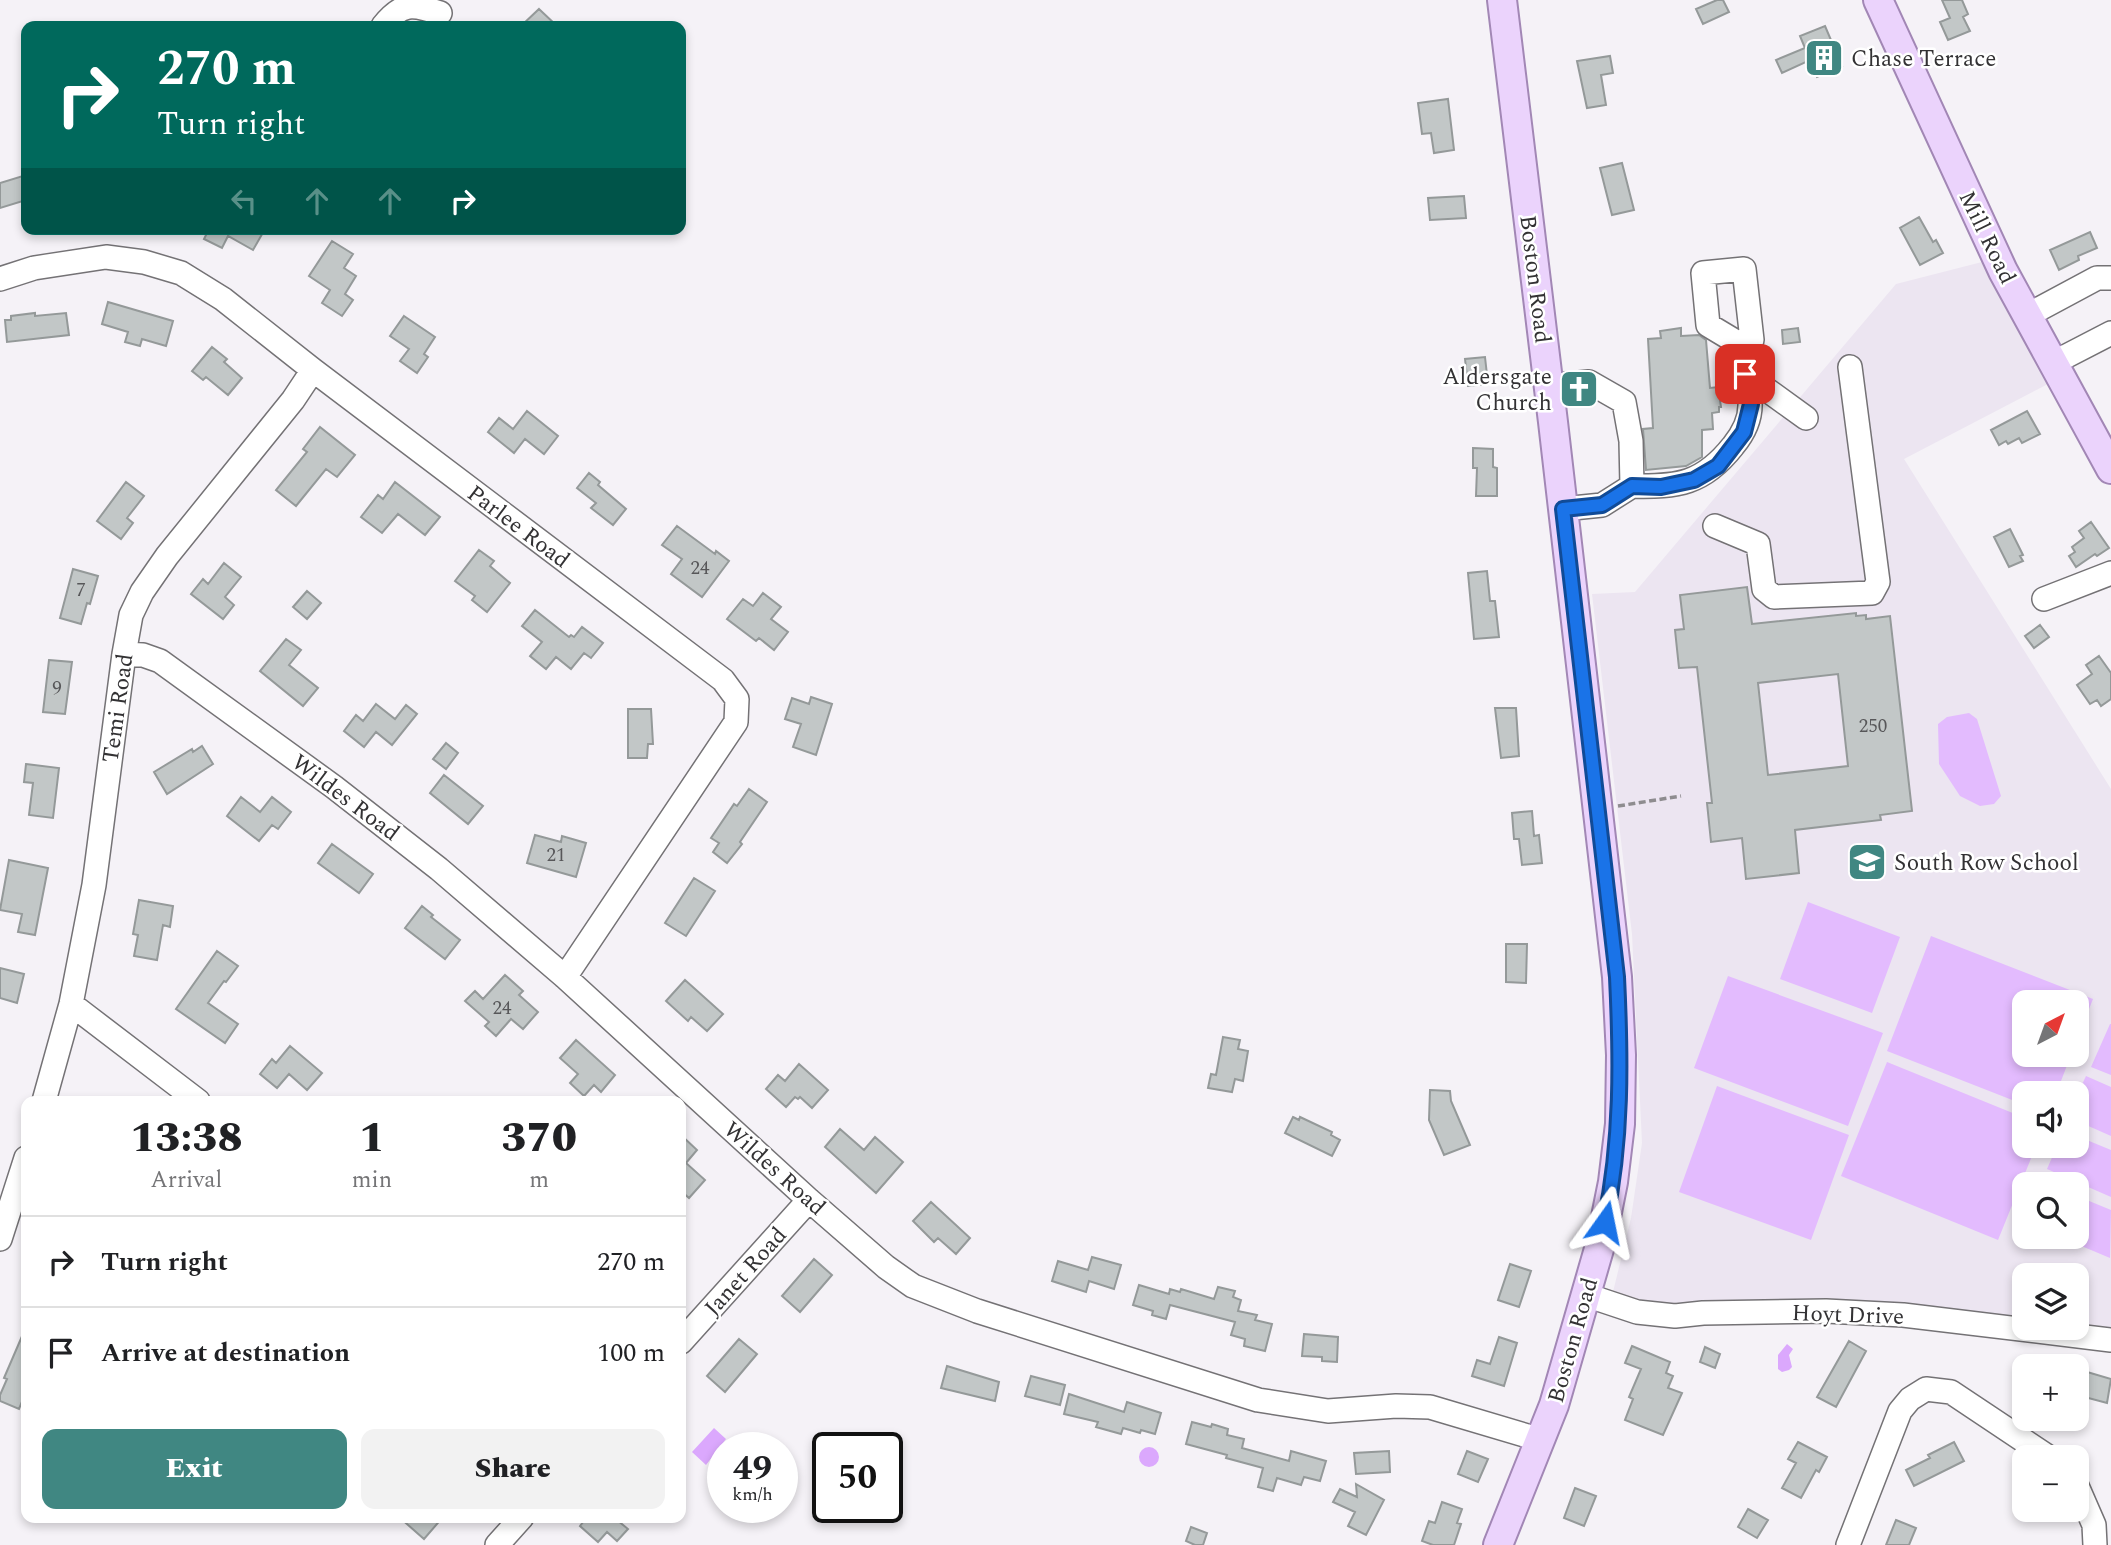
<!DOCTYPE html>
<meta charset="utf-8">
<style>
body{margin:0;font-family:Spectral,serif;background:#f2f2f2;color:#202124;height:100vh;display:flex;flex-direction:column;font-size:26px;white-space:nowrap}
*{box-sizing:border-box;margin:0}
p{font-size:23px;color:#757577}
.icon{flex:none;width:38px;height:38px;fill:none;stroke:currentColor;stroke-width:2;stroke-linecap:round;stroke-linejoin:round}
.map{position:relative;flex:1;overflow:hidden}
.panel{position:absolute;left:21px;top:1096px;width:665px;height:427px;display:flex;flex-direction:column;background:#fff;border-radius:14px;box-shadow:0 4px 10px #0003}
.panel>*{flex:none}
.guide{position:absolute;left:21px;top:21px;width:665px;height:214px;border-radius:14px;box-shadow:0 4px 10px #0003;background:#00695c;color:#fff;overflow:hidden}
.needle{width:46px;rotate:41deg}
.buttons{position:absolute;left:2012px;top:990px;display:grid;gap:14px}
.buttons a{display:grid;place-items:center;width:77px;height:77px;border-radius:14px;background:#fff;box-shadow:0 4px 10px #0003;font-size:35px}
.speed{position:absolute;left:707px;top:1432px;display:flex;gap:14px;font-size:35px;font-weight:700;text-align:center}
.speed>*{display:grid;place-content:center;width:91px;height:91px;border-radius:50%;background:#fff;box-shadow:0 4px 10px #0003;line-height:1}
.speed small{font-size:18px;font-weight:400}
.speed .limit{border:4px solid #111;border-radius:10px;background:#fff;color:#111}
.pin{position:absolute;display:grid;place-items:center;width:60px;height:60px;color:#fff;margin:-30px;border-radius:14px;box-shadow:0 4px 10px #0006}
.me{position:absolute;width:77px;margin:-38px;rotate:12deg;stroke-linejoin:round;filter:drop-shadow(0 0 5px #0008)}
.turn{display:flex;align-items:center;gap:24px;height:147px;padding:0 21px;font-size:32px}
.turn .icon{width:91px;height:91px;stroke-width:2.5}
.turn b{display:block;font-size:49px;line-height:60px}
.lanes{display:flex;align-items:center;height:66px;padding:0 21px;background:#0003;justify-content:center;gap:35px;direction:ltr}
.lanes .off{opacity:.35}
.eta{display:flex;justify-content:space-evenly;align-items:center;height:119px;text-align:center}
.eta b{font-size:42px;font-weight:800;line-height:49px}
.action{display:flex;gap:14px;margin-top:auto;padding:14px 21px}
.action a{flex:1;height:80px;border-radius:14px;background:#408782;color:#fff;font-size:28px;font-weight:800;line-height:80px;text-align:center}
.action a+a{background:#f2f2f2;color:#202124}
ul{padding:0;list-style:none}
li{display:flex;align-items:center;gap:21px;height:91px;padding:0 21px;border-top:2px solid #e0e0e0}
li div{flex:1}
li b{display:block;font-size:26px}
li em{font-style:normal}
.map>svg:first-child{display:block}
</style>
<div class="map">
<svg width="2111" height="1545" viewBox="0 0 2111 1545">
<rect width="100%" height="100%" fill="#f5f2f7"/>
<!-- built -->
<path fill="#ece5f1" fill-rule="evenodd" d="M1982,262L2048,384L1904,459L2111,789V1327L2077,1325V1276H2025V1321L1655,1309L1613,1292L1631,1218L1642,1143L1632,934L1592,594L1635,592L1896,284ZM2025,1003H2077V1055H2025ZM2025,1094H2077V1146H2025ZM2025,1185H2077V1237H2025Z"/>
<!-- green -->
<path fill="#e3bbfe" d="M1969,713L1977,719L2001,796L1994,804L1980,806L1960,796L1939,764L1938,724L1947,717Z
M1808,902L1900,937L1872,1013L1780,979Z
M1931,936L2093,999L2077,1039V1003H2025V1055H2071L2056,1094H2025V1105L1887,1051Z
M1728,976L1883,1033L1848,1126L1694,1068Z
M2110,1024H2111V1075L2091,1067Z
M1887,1062L2025,1118V1146H2036L1998,1240L1841,1176Z
M2086,1076L2111,1087V1136L2077,1121V1095Z
M1717,1086L1849,1135L1811,1240L1679,1192Z
M2077,1136L2111,1150V1197L2047,1169L2057,1146H2077Z
M2077,1196L2111,1210L2110,1258L2060,1237H2077Z"/>
<!-- water -->
<path fill="#dba8fd" d="M1787,1344L1793,1349L1789,1355L1792,1367L1789,1370L1782,1372L1778,1369V1355Z
M714,1428L726,1439L706,1465L692,1452Z
M1139 1457a10 10 0 1 1 20 0a10 10 0 1 1-20 0Z"/>
<!-- building -->
<path fill="#c2c7c7" stroke="#949999" stroke-width="2" fill-rule="evenodd" d="M1717,0H1723L1729,12L1703,24L1696,9Z
M1942,0H1962L1968,14L1963,17L1970,31L1948,40L1940,22L1950,18Z
M539,9L557,26H521Z
M1825,26L1842,66L1817,77L1810,60L1782,73L1776,60L1805,48L1800,36Z
M1610,56L1613,73L1601,75L1606,105L1587,108L1577,61Z
M1448,99L1454,150L1434,153L1431,133L1422,134L1418,103Z
M1622,163L1634,210L1612,215L1600,168Z
M26,175V200L0,208V183Z
M1464,196L1466,218L1430,220L1428,198Z
M1919,217L1933,242L1936,240L1943,253L1920,265L1900,228Z
M209,229H265L253,250L228,236L222,248L204,239Z
M2090,232L2097,248L2078,256L2079,260L2059,270L2050,250Z
M332,241L353,254L344,268L356,276L345,294L353,300L342,316L322,303L330,290L309,276Z
M108,302L173,321L166,346L142,339L140,346L125,342L128,332L102,324Z
M35,313V316L66,313L69,335L7,342L5,320H11V316Z
M404,316L435,337L424,354L428,357L417,373L400,361L409,349L390,336Z
M1681,328V336L1699,335L1706,340L1710,388L1718,387L1721,407H1719V412L1712,413L1713,429L1702,430V457L1686,466L1646,470L1643,429L1653,428L1648,339L1661,338L1660,331Z
M1798,328L1800,342L1783,344L1782,330Z
M212,347L227,359L224,362L242,378L228,395L206,377L203,380L192,371Z
M1485,357L1488,384L1468,386L1465,359Z
M527,411L558,436L544,454L525,439L514,453L488,432L499,418L513,429Z
M2027,411L2040,434L2022,443L2019,438L2008,444L2006,441L1999,445L1991,430Z
M320,427L355,455L337,477L326,469L296,506L276,490L307,452L303,449Z
M1473,448L1493,449V467L1497,468V496H1476L1477,468H1473Z
M589,473L600,482L598,485L626,509L613,525L591,508L596,503L577,488Z
M126,482L144,496L127,518L133,523L121,539L97,521Z
M395,482L440,517L425,535L398,514L382,533L361,517L378,495L383,499Z
M2091,522L2109,548L2097,556L2095,554L2076,567L2069,556L2075,552L2072,547L2084,538L2079,531Z
M677,526L715,554L716,551L729,561L702,597L671,574L682,559L662,545Z
M2010,529L2023,555L2020,556L2023,561L2009,567L1994,537Z
M479,550L494,561L490,566L510,583L487,612L472,600L475,596L455,581Z
M224,563L241,577L225,597L234,605L223,619L191,594L203,579L208,584Z
M73,569L98,576L90,604L87,603L81,624L60,618Z
M1487,571L1490,601H1495L1499,637L1474,639L1468,573Z
M1747,587L1752,624L1856,613V616L1866,615V619L1890,616L1912,811L1880,815L1881,820L1795,830L1799,873L1746,879L1742,838L1711,842L1707,803H1712L1697,667L1679,668L1675,630L1684,629L1680,595ZM1838,674L1848,766L1768,775L1758,683Z
M307,591L321,603L307,619L293,607Z
M763,593L781,607L771,619L788,632L774,650L759,638L756,641L727,619L743,599L753,606Z
M535,610L569,637L571,635L574,637L582,627L603,643L591,658L584,653L571,669L556,657L546,669L530,656L542,642L522,626Z
M2040,625L2049,637L2034,648L2025,636Z
M286,639L301,650L289,665L318,688L303,706L260,671Z
M2099,656L2111,673V699L2101,706L2097,700L2090,704L2077,685L2092,674L2086,665Z
M49,660L72,662L65,714L43,712Z
M811,697L832,704L816,755L793,747L801,724L785,719L792,698L809,704Z
M376,704L395,719L406,705L417,714L392,745L376,732L364,747L344,731L356,715L363,721Z
M1495,708H1516L1519,756L1501,758Z
M628,709H651L653,744H648L647,758H628Z
M446,743L458,753L446,769L433,759Z
M202,746L213,764L167,794L154,772L192,749L193,752Z
M26,764L59,768L53,818L29,815L33,783L24,782Z
M444,775L483,806L468,824L430,793Z
M749,789L767,802L740,842L742,844L727,863L713,852L719,843L711,838L734,804L737,806Z
M241,797L260,812L272,797L291,812L278,829L272,825L259,841L227,816Z
M1532,811L1534,836L1539,835L1542,863L1522,865L1519,839H1514L1512,813Z
M535,835L561,842L562,836L586,843L576,877L527,863Z
M332,844L373,874L359,893L318,863Z
M9,860L48,868L35,935L18,932L22,914L0,910Z
M694,878L715,891L686,936L665,923Z
M139,900L173,906L170,927L163,925L157,960L134,956L138,935L133,934Z
M422,906L433,915L431,917L460,940L445,959L405,928Z
M1506,944H1527L1526,983L1506,982Z
M217,951L238,966L226,982L224,981L208,1003L238,1024L225,1043L176,1009Z
M0,968L24,974L17,1003L0,998Z
M505,975L523,991L519,995L538,1012L523,1029L511,1019L496,1036L485,1026L489,1022L465,1001L475,991L483,999Z
M685,980L723,1014L707,1031L691,1017L688,1021L666,1001Z
M1223,1037L1240,1040L1238,1049L1248,1051L1243,1081L1235,1079L1232,1092L1208,1088L1211,1074L1216,1075Z
M576,1040L615,1075L601,1092L594,1085L584,1096L570,1083L578,1074L560,1058Z
M290,1046L322,1073L307,1090L289,1074L277,1088L260,1074L272,1059L276,1063Z
M799,1064L828,1090L812,1108L800,1097L798,1099L795,1097L786,1107L766,1089L778,1075L785,1081Z
M1430,1090L1450,1091L1451,1101L1470,1145L1444,1155L1429,1120Z
M1293,1117L1299,1120L1300,1117L1332,1132L1331,1135L1340,1140L1332,1156L1285,1133Z
M840,1129L864,1150L875,1137L903,1162L876,1193L825,1147Z
M681,1135L697,1150L686,1163L705,1180L689,1198L681,1191Z
M931,1202L970,1238L956,1254L938,1238L934,1242L913,1221Z
M1092,1257L1121,1265L1114,1289L1089,1281L1086,1292L1052,1281L1058,1261L1088,1270Z
M814,1259L832,1275L800,1312L782,1296Z
M1510,1264L1531,1271L1519,1307L1498,1300Z
M1139,1285L1169,1294L1170,1289L1180,1292L1181,1289L1214,1299L1218,1287L1235,1291L1233,1297L1241,1300L1238,1311L1257,1315L1255,1320L1272,1324L1265,1351L1244,1346L1245,1339L1231,1335L1235,1322L1170,1305L1166,1319L1152,1315L1153,1311L1133,1305Z
M26,1327V1392L19,1409L0,1401V1395L7,1379L4,1378Z
M1304,1334L1338,1337L1337,1362L1322,1361V1357L1302,1356Z
M1499,1337L1517,1343L1504,1386L1472,1376L1477,1360L1490,1364Z
M739,1339L757,1354L725,1392L707,1376Z
M1849,1341L1866,1351L1836,1407L1817,1397Z
M1632,1346L1670,1362L1666,1373L1673,1376L1668,1388L1682,1393L1663,1435L1625,1420L1633,1399L1629,1397L1641,1369L1625,1363Z
M1705,1347L1720,1354L1715,1368L1700,1362Z
M947,1366L999,1382L995,1401L941,1388Z
M2077,1369L2111,1379L2107,1403L2077,1395Z
M1031,1376L1065,1385L1060,1405L1025,1396Z
M1069,1394L1124,1412L1127,1402L1161,1413L1155,1434L1141,1430L1140,1433L1123,1428L1121,1434L1096,1427L1098,1422L1064,1414Z
M1192,1422L1211,1427L1212,1424L1228,1429L1227,1435L1244,1439L1242,1448L1289,1461L1291,1451L1326,1461L1320,1481L1304,1477L1301,1485L1277,1478L1273,1491L1258,1487L1263,1468L1226,1458L1227,1455L1186,1444Z
M1798,1442L1827,1457L1819,1472L1816,1470L1801,1498L1782,1488L1796,1463L1788,1459Z
M1954,1442L1964,1461L1914,1486L1906,1470L1930,1458L1928,1455Z
M1389,1451L1390,1472L1356,1474L1354,1453Z
M1467,1451L1488,1459L1478,1482L1458,1474Z
M1356,1484L1384,1500L1366,1535L1348,1526L1355,1512L1333,1502L1340,1489L1357,1497Z
M1575,1488L1596,1496L1584,1526L1564,1518Z
M1442,1502L1462,1509L1457,1523L1461,1524L1454,1545H1433L1422,1541L1429,1521L1435,1523Z
M1748,1509L1768,1520L1757,1538L1738,1527Z
M399,1517H443L424,1539Z
M587,1517H620L617,1520L628,1529L617,1541L607,1532L598,1542L580,1526Z
M1896,1520L1916,1528L1909,1545H1886Z
M1191,1527L1207,1533L1203,1545H1195L1186,1541Z"/>
<g fill="none" stroke-linecap="round" stroke-linejoin="round">
<!-- minor casing -->
<g stroke="#747275" stroke-width="26">
<path id="minor" d="M383,26C402,2 412,4 440,13
M0,279L34,268L106,257L144,262L181,273L223,299L313,370L723,680L737,699L736,722L565,977
M2028,315L2097,278H2111
M2055,362L2111,333
M1745,374L1806,418
M1549,386L1589,382L1624,402L1631,441L1632,486L1602,505L1563,509
M1632,486C1678,487 1703,484 1733,446C1743,434 1751,419 1750,402C1749,382 1743,362 1738,343L1752,340L1744,269L1703,273L1708,325L1738,343
M1715,526L1758,544L1764,589L1774,597L1872,593L1878,582L1850,367
M2044,599L2111,573
M124,654L143,655L160,661L334,787L439,869L565,977L809,1200L886,1267L913,1286L977,1311L1258,1400L1328,1411L1396,1406L1430,1407L1541,1440
M71,1004L198,1101
M44,1101L71,1004L94,885L124,654L131,615L142,592L167,556L293,400L313,370
M0,1239L26,1158
M1586,1295L1637,1312L1675,1316L1703,1313L1826,1311L1903,1315L2111,1340
M681,1342L809,1200
M2077,1486L2094,1525L2095,1545
M497,1545L522,1517
M1848,1545L1900,1411L1910,1399L1926,1389L1951,1392L2050,1458"/>
</g>
<!-- major casing -->
<g stroke="#a287b5" stroke-width="32">
<path id="major" d="M1878,0L2003,271L2111,469
M1498,1545L1554,1405L1601,1242L1613,1182L1620,1124L1621,1055L1617,977L1553,422L1502,0"/>
</g>
<!-- path -->
<path stroke="#8e8c8f" stroke-width="3.5" stroke-dasharray="7 3.5" stroke-linecap="butt" d="M1618,806L1681,796"/>
<!-- minor -->
<use href="#minor" stroke="#fff" stroke-width="23"/>
<!-- major -->
<use href="#major" stroke="#ebd3fc" stroke-width="28"/>
</g>
<g fill="none" stroke-linecap="round" stroke-linejoin="round">
<!-- route casing -->
<g stroke="#114b97" stroke-width="18">
<path id="route" d="M1605,1222C1622,1140 1621,1060 1617,977L1563,509L1602,505L1632,486L1661,487L1694,480L1718,466L1744,432L1751,404L1745,374"/>
</g>
<!-- route -->
<use href="#route" stroke="#1a73e8" stroke-width="12"/>
</g>
<!-- icons -->
<defs>
<g id="building-square" transform="scale(2.0125)"><rect x="-9" y="-9" width="18" height="18" rx="4" fill="#408782" stroke="#fff"/><path d="M-4-6H4V6H1V3H-1V6H-4ZM-2.5-4.3h1.7v1.8h-1.7ZM.8-4.3h1.7v1.8H.8ZM-2.5-1h1.7V.8h-1.7ZM.8-1h1.7V.8H.8Z" fill="#fff"/></g>
<g id="church-square" transform="scale(2.0125)"><rect x="-9" y="-9" width="18" height="18" rx="4" fill="#408782" stroke="#fff"/><path d="M-1.2-6h2.4v3.5h3.3v2.4h-3.3V6h-2.4V-.1h-3.3v-2.4h3.3Z" fill="#fff"/></g>
<g id="school-square" transform="scale(2.0125)"><rect x="-9" y="-9" width="18" height="18" rx="4" fill="#408782" stroke="#fff"/><path d="M0-5L7-2L0 1L-7-2ZM-4 1L0 2.5L4 1V4Q0 6-4 4Z" fill="#fff"/></g>
</defs>
<g fill-rule="evenodd">
<use href="#building-square" x="1824" y="58"/>
<use href="#church-square" x="1579" y="389"/>
<use href="#school-square" x="1867" y="862"/>
</g>
<g text-anchor="middle" stroke-width="5" stroke-linejoin="round" paint-order="stroke">
<!-- number labels -->
<g font-size="19" fill="#575759">
<text x="700" y="574">24</text>
<text x="81" y="596">7</text>
<text x="57" y="694">9</text>
<text x="1873" y="732">250</text>
<text x="556" y="861">21</text>
<text x="502" y="1014">24</text>
</g>
<!-- poi labels -->
<g font-size="23" fill="#333234" stroke="#fff" text-anchor="start">
<text x="1851" y="66">Chase Terrace</text>
<text x="1552" y="384" text-anchor="end">Aldersgate<tspan x="1552" dy="26">Church</tspan></text>
<text x="1894" y="870">South Row School</text>
</g>
<!-- street labels -->
<g font-size="23" fill="#333234" stroke="#fff">
<text transform="translate(1988 237) rotate(64)" y="8">Mill Road</text>
<text transform="translate(1536 279) rotate(83)" y="8">Boston Road</text>
<text transform="translate(519 526) rotate(37)" y="8">Parlee Road</text>
<text transform="translate(117 708) rotate(-82)" y="8">Temi Road</text>
<text transform="translate(346 797) rotate(37)" y="8">Wildes Road</text>
<text transform="translate(775 1168) rotate(42)" y="8">Wildes Road</text>
<text transform="translate(745 1271) rotate(-48)" y="8">Janet Road</text>
<text transform="translate(1848 1314) rotate(2)" y="8">Hoyt Drive</text>
<text transform="translate(1572 1340) rotate(-74)" y="8">Boston Road</text>
</g>
</g>
</svg>
<div class="buttons">
<a><svg class="needle" viewBox="-14 -14 28 28"><path d="M0-13l5 13h-10z" fill="#e53935"/><path d="M0 13l5-13h-10z" fill="#757577"/></svg></a>
<a><svg class="icon" aria-label="sound" viewBox="0 0 24 24"><path d="M4 9h4l5-4v14l-5-4H4zM17 9q2 3 0 6"/></svg></a>
<a><svg class="icon" aria-label="search" viewBox="0 0 24 24"><circle cx="10" cy="10" r="6"/><path d="M15 15l6 6"/></svg></a>
<a><svg class="icon" aria-label="layers" viewBox="0 0 24 24"><path d="M12 4l9 5-9 5-9-5zM3 14l9 5 9-5"/></svg></a>
<a>+</a>
<a>−</a>
</div>
<div class="speed"><div>49<small>km/h</small></div><div class="limit">50</div></div>
<div class="pin" style="left:1745px;top:374px;background:#d93025"><svg class="icon" aria-label="arrive" viewBox="0 0 24 24"><path d="M6 21V4h12l-3 4 3 4H6"/></svg></div>
<svg class="me" style="left:1605px;top:1222px" viewBox="-20 -20 40 40"><path d="M0-17L14 15 0 8-14 15z" fill="#1a73e8" stroke="#fff" stroke-width="4"/></svg>
<div class="guide">
<div class="turn"><svg class="icon" aria-label="right" viewBox="0 0 24 24"><path d="M7 20v-9h11M14 6l5 5-5 5"/></svg><div><b>270 m</b>Turn right</div></div>
<div class="lanes"><svg class="icon off" aria-label="left" viewBox="0 0 24 24"><path d="M17 20v-9H6M10 6l-5 5 5 5"/></svg><svg class="icon off" aria-label="ahead" viewBox="0 0 24 24"><path d="M12 20V5M6 11l6-6 6 6"/></svg><svg class="icon off" aria-label="ahead" viewBox="0 0 24 24"><path d="M12 20V5M6 11l6-6 6 6"/></svg><svg class="icon" aria-label="right" viewBox="0 0 24 24"><path d="M7 20v-9h11M14 6l5 5-5 5"/></svg></div>
</div>
<section class="panel">
<div class="eta">
<div><b>13:38</b><p>Arrival</p></div>
<div><b>1</b><p>min</p></div>
<div><b>370</b><p>m</p></div>
</div>
<ul>
<li><svg class="icon" aria-label="right" viewBox="0 0 24 24"><path d="M7 20v-9h11M14 6l5 5-5 5"/></svg><div><b>Turn right</b></div><em>270 m</em></li>
<li><svg class="icon" aria-label="arrive" viewBox="0 0 24 24"><path d="M6 21V4h12l-3 4 3 4H6"/></svg><div><b>Arrive at destination</b></div><em>100 m</em></li>
</ul>
<div class="action"><a>Exit</a><a>Share</a></div>
</section>
</div>
